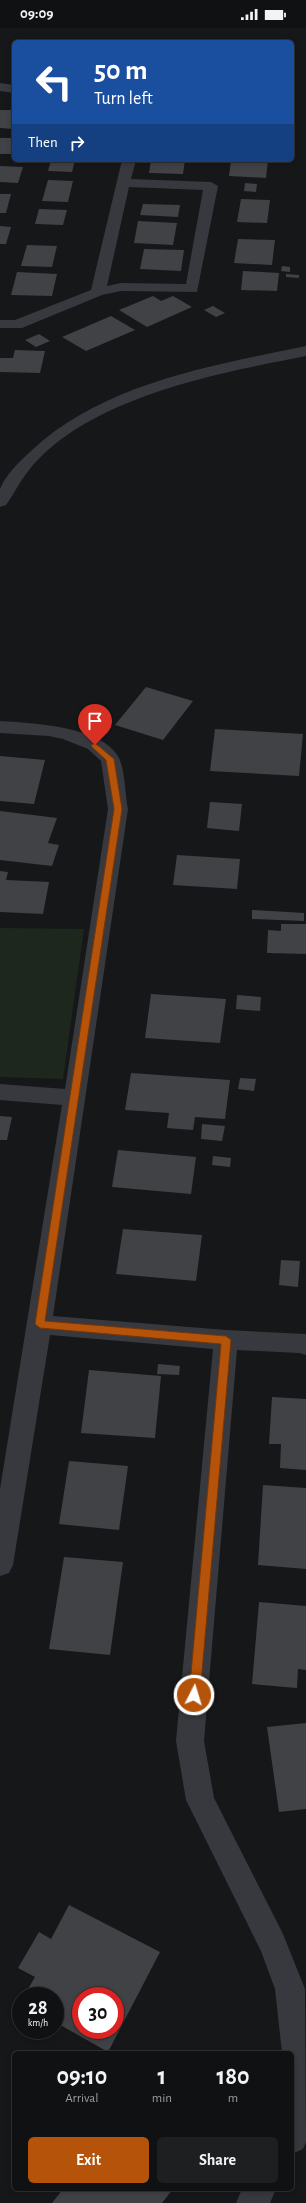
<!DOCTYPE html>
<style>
body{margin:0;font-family:"Alegreya Sans",sans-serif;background:#1e1f21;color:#f1f3f6;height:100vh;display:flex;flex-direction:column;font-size:15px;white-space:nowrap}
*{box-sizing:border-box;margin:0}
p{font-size:13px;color:#9c9da0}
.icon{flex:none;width:22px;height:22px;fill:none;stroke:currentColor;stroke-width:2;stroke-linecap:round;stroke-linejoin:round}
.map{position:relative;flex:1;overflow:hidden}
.panel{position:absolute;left:12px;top:2023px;width:282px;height:140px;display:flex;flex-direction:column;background:#101113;border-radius:6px;box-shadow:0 2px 6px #0003,0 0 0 1px #303133}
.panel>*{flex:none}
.top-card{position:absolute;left:12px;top:12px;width:282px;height:122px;border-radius:6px;box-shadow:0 2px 6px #0003,0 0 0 1px #303133;background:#1a4fa0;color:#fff;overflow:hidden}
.speed{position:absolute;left:12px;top:1959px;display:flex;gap:8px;font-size:20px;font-weight:700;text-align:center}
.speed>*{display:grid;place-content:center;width:52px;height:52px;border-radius:50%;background:#101113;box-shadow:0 2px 6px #0003,0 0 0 1px #303133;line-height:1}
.speed small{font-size:10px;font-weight:400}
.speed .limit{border:6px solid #d22;background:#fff;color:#111}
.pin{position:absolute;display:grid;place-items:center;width:34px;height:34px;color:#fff;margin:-41px -17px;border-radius:50% 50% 50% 0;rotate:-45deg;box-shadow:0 0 4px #0007}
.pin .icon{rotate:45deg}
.me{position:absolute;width:44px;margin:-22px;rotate:5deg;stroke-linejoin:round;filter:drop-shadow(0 0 3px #0008)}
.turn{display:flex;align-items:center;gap:14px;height:84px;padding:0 16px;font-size:18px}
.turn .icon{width:52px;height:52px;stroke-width:2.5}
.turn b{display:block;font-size:28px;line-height:34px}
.then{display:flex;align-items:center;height:38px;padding:0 16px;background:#0003;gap:8px;font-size:15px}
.eta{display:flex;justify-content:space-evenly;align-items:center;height:68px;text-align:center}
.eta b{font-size:24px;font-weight:700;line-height:28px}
.primary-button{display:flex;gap:8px;margin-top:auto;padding:8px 16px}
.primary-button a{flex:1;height:46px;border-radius:6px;background:#b45309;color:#fff;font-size:16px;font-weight:700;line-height:46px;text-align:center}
.primary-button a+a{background:#1e1f21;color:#f1f3f6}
.status{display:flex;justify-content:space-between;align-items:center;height:28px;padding:0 20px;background:#101113;direction:ltr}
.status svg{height:11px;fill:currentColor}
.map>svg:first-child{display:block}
</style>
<div class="status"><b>09:09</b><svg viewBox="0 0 49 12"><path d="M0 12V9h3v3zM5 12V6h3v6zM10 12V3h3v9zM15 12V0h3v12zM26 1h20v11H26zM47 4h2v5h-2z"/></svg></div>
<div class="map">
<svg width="306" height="2175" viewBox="0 0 306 2175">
<rect width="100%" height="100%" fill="#161719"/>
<!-- green -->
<path fill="#1e271e" d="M0,900L84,901L63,1051L0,1049Z"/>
<!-- building -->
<path fill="#404246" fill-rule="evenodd" d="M0,82H14V101L0,100Z
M0,110H14V126H0Z
M51,132H75L72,144L48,143Z
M151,132H185L183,146L149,145Z
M231,132H268L266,150L229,148Z
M0,138L23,139L18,155L0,154Z
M48,152L73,153L68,174L42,173Z
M245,155L257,156L256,164L244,163Z
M0,166H11L6,185H0Z
M241,171L270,172L267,195L237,194Z
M143,176L180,177L178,189L140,187Z
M39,181L67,182L63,197L35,196Z
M138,193L177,195L173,217L134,215Z
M0,198L11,199L6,216H0Z
M238,211L275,212L272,237L234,235Z
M27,217L57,218L52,239L21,238Z
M144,221L184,222L181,243L140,241Z
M282,238L290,239V244L281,243Z
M243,243L279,245L277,263L241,262Z
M17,244L57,246L52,268L11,267Z
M286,246L299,247V250L286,249Z
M153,268L161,273L173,268L192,279L147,299L119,282Z
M213,278L225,285L216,289L204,282Z
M111,288L135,302L86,323L62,309Z
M39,306L50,313L36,319L25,312Z
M15,322L45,323L40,345L0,344V330H13Z
M146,659L193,673L163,712L115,697Z
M215,701L303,706L299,748L210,743Z
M0,728L45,732L34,776L0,773Z
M210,774L242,776L239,803L207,800Z
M0,783L57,790L48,815L59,817L52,838L0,832Z
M177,827L240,831L237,861L173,857Z
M0,843L8,844L6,852L49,854L43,886L0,884Z
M252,882L304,885V893L252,891Z
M281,896H306V926L267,925L268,902L281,903Z
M151,966L226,971L220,1015L145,1010Z
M237,967L261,969L260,983L236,981Z
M131,1045L230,1052L225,1091L195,1089L193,1102L167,1100L169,1085L125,1082Z
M240,1050L256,1051L254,1063L238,1061Z
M0,1088L12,1089L7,1112H0Z
M202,1096L225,1098L222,1113L201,1111Z
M118,1122L196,1129L191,1166L112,1159Z
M213,1128L231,1130L230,1139L212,1137Z
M123,1201L202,1207L196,1253L116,1246Z
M281,1232L300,1233L298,1259L279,1257Z
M158,1336L180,1338L179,1347L157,1346Z
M89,1342L161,1348L155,1410L81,1405Z
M272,1369L306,1371V1442L280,1440L281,1416H269Z
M69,1433L128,1438L119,1502L59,1496Z
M263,1457L306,1460V1541L258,1537Z
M64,1529L123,1534L110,1627L49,1621Z
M259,1574L306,1578V1642L298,1641L297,1660L252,1656Z
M306,1695V1781L279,1784L267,1699Z
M69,1877L160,1924L108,2024L55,1994V1968H24L35,1949L18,1940L39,1904L51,1911ZM81,1968H115V2002H81Z
M63,2161H173L162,2175H52Z"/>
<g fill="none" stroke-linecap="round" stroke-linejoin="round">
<!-- minor -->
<path fill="#37393e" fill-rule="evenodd" d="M0,55L14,57V65L0,63Z
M122,132H136L131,151L211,154L218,158L197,264L121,263L102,267L22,300H0V292H15L91,262ZM129,159L203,162L186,256L121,255L107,258Z
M306,318V328C219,345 88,369 29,442C20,453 14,466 6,477L0,479C0,474 0,466 0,461C6,446 20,433 31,423C104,355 211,338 306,318Z
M0,693C31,695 103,698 119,730C125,742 125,767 128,781L53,1288L226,1302L306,1306V1327L299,1325L237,1322L204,1713L214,1770L283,1906L305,1961L306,2114L303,2121L292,2126V2025H282L275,1961L261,1923L186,1772L176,1713L213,1321L50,1307L13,1537L9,1545L0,1548V1461L62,1077L0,1072V1056L65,1061L108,781L101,733L88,721L63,711L49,708L0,705Z
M242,2161H276L270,2175H236Z"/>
</g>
<!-- route -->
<path fill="#b45309" stroke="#753606" d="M95,715L114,731L122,781L45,1293L226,1308L231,1312L200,1667L198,1670L194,1672L190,1670L189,1667L221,1316L40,1300L35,1296L114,781L106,732L92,719L91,717Z"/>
</svg>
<div class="speed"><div>28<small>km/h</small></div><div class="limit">30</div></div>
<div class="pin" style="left:95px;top:717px;background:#d93025"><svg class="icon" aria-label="arrive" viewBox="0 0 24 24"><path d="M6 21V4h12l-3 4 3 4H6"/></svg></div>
<svg class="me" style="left:194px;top:1667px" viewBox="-20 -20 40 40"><circle r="17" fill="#b45309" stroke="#fff" stroke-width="3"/><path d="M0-11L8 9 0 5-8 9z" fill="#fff"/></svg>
<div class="top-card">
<div class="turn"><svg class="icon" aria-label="left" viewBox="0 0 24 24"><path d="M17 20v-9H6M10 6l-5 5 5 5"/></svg><div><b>50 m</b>Turn left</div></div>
<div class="then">Then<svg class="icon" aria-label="right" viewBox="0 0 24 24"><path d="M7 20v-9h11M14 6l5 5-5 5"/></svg></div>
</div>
<section class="panel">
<div class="eta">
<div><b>09:10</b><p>Arrival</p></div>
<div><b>1</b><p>min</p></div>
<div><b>180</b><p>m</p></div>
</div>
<div class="primary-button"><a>Exit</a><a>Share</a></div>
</section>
</div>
